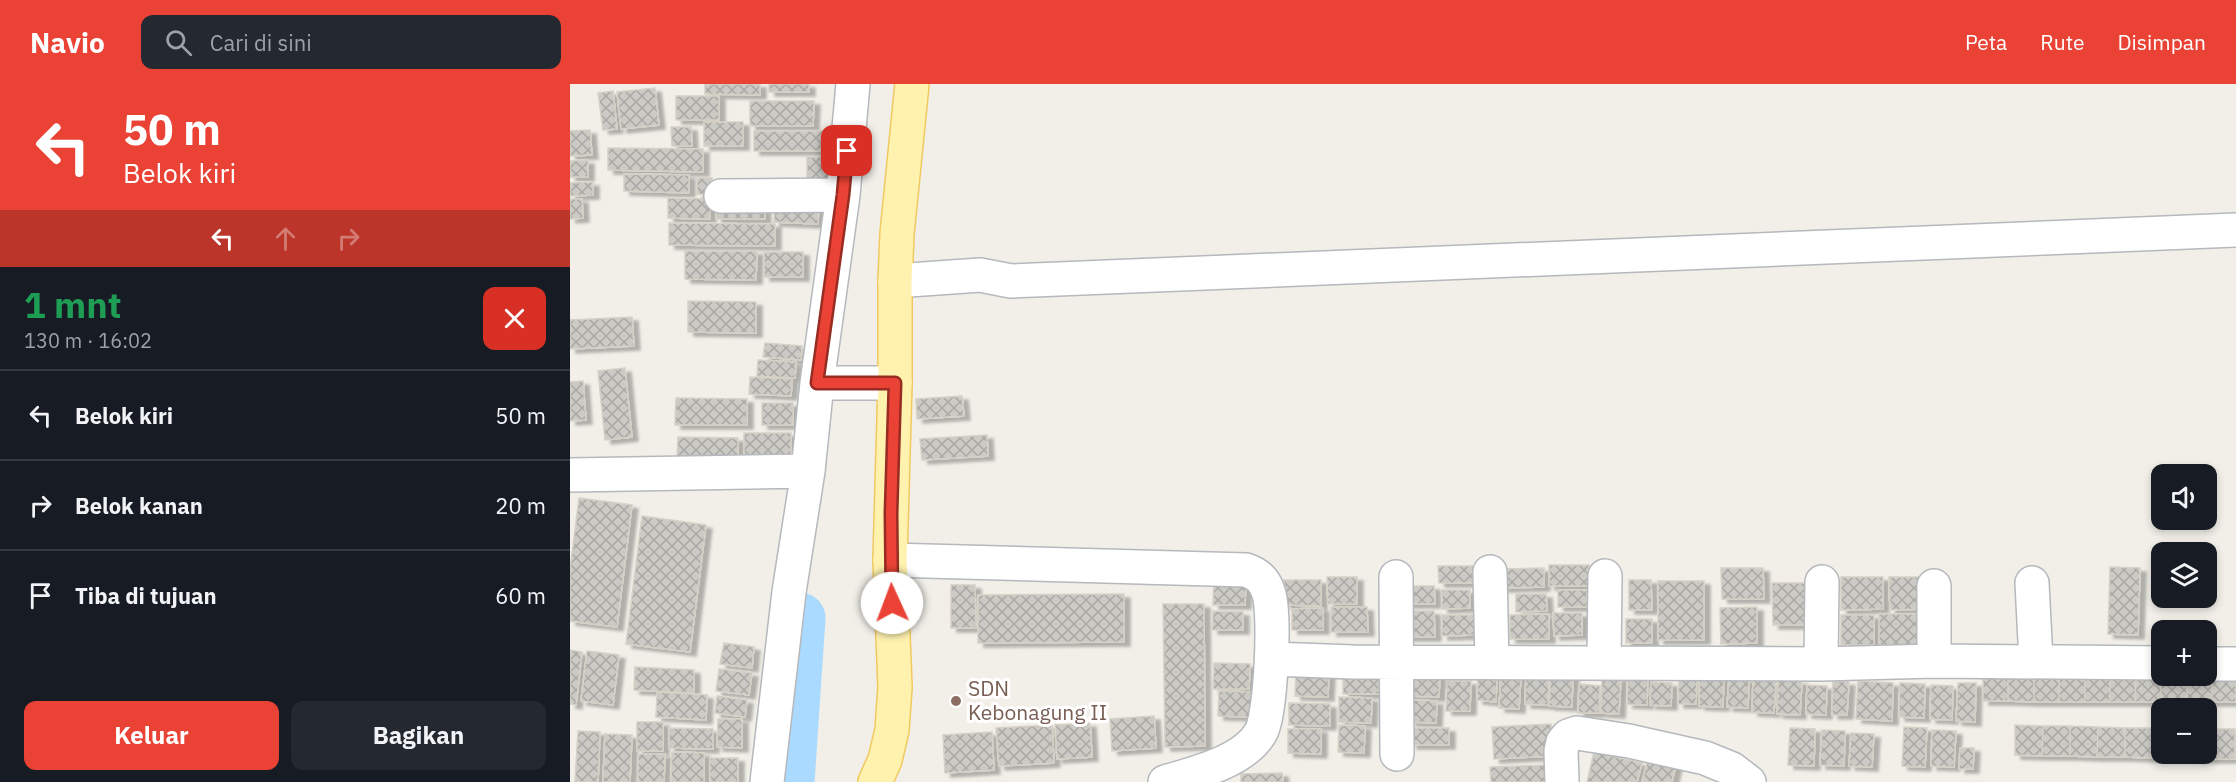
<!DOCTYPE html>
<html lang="id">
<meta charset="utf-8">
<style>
body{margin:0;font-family:"IBM Plex Sans",sans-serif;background:#242831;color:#f1f3f6;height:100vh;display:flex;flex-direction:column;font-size:22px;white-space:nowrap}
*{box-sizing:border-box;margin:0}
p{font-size:20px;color:#9ea1a6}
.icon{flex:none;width:33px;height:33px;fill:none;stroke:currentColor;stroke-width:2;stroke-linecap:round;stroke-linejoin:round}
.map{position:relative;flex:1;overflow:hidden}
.details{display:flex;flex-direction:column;background:#171b24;width:570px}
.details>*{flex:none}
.guide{background:#ea4335;color:#fff;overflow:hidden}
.controls{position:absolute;left:1581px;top:380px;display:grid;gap:12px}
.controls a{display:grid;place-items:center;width:66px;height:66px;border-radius:12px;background:#171b24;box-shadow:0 3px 9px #0003;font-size:30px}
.pin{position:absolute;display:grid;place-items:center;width:51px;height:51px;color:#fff;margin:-26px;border-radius:12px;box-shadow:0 3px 9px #0006}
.me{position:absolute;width:66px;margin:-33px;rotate:358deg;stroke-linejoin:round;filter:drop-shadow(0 0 4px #0008)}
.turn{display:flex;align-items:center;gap:21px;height:126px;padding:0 24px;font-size:27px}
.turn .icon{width:78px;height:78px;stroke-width:2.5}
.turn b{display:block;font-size:42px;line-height:51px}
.lanes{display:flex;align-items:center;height:57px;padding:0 24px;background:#0003;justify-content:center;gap:30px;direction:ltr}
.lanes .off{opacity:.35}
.round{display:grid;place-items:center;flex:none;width:63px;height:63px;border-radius:12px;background:#242831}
.overview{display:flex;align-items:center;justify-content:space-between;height:102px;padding:0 24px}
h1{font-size:36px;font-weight:800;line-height:45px;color:#1e9e55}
.button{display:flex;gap:12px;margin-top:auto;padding:12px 24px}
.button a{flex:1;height:69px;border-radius:12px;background:#ea4335;color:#fff;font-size:24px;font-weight:800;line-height:69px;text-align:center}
.button a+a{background:#242831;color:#f1f3f6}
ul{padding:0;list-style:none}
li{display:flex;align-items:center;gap:18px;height:90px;padding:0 24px;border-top:2px solid #363941}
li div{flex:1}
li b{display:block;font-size:22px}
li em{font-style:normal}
header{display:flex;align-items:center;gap:36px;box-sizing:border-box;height:84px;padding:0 30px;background:#ea4335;color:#fff}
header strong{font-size:28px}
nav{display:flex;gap:33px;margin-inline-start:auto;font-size:21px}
.search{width:420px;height:54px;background:#242831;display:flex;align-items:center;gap:15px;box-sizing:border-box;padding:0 21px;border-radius:12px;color:#9ea1a6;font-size:22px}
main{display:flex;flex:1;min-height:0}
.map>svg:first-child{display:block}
</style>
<header>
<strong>Navio</strong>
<div class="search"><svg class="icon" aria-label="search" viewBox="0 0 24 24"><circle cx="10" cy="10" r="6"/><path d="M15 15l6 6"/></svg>Cari di sini</div>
<nav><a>Peta</a><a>Rute</a><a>Disimpan</a></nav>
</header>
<main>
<section class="details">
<div class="guide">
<div class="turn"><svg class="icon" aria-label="left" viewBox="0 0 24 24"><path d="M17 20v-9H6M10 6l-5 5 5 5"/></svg><div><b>50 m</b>Belok kiri</div></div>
<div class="lanes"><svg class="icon" aria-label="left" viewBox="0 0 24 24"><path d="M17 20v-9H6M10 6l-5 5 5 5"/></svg><svg class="icon off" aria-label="ahead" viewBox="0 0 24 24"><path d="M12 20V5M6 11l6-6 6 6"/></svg><svg class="icon off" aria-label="right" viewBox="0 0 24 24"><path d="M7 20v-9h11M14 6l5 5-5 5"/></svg></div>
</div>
<div class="overview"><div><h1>1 mnt</h1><p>130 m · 16:02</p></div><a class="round" style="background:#d93025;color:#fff"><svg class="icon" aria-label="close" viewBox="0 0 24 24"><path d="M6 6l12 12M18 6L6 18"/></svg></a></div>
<ul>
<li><svg class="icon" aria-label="left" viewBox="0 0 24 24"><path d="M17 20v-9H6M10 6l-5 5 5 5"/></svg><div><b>Belok kiri</b></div><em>50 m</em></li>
<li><svg class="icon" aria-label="right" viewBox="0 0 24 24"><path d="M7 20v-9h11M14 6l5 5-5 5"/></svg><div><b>Belok kanan</b></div><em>20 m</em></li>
<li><svg class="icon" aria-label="arrive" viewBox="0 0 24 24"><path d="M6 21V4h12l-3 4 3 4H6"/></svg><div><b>Tiba di tujuan</b></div><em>60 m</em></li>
</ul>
<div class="button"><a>Keluar</a><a>Bagikan</a></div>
</section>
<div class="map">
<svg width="1666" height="698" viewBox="0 0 1666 698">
<defs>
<pattern id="building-cross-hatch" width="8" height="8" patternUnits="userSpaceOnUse" patternTransform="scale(1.5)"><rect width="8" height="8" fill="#cccac5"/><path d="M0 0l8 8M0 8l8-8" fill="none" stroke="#a9a8a4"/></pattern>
<filter id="shadow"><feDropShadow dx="6" dy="4" stdDeviation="1.5" flood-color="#0004"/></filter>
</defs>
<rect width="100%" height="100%" fill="#f1efe8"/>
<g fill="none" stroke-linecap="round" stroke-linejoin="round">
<!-- river -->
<path stroke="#aadaff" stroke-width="51" d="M219,698L230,534"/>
</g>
<!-- building -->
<path fill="url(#building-cross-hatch)" stroke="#d6d1c6" stroke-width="1.5" filter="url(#shadow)" d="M135,0H190V11L135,10Z
M199,0H239V8H199Z
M85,4L89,41L51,45L47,8Z
M43,7L47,45L33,46L28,9Z
M106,12H149V36H106Z
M180,17H244L243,42H180Z
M134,38H173V62H134Z
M101,43H121L122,62H102Z
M20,46L22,71L0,72V47Z
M184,47H259V67H184Z
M38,64L133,65V88L38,86Z
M237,73H261V103L237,104Z
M18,76V93H0V77Z
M54,90L119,91V109L54,107Z
M127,94H142V111L127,110Z
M23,98V111L0,112V99Z
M98,114L140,115V135L98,134Z
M0,115H12L13,134L0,135Z
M146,116L194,117L195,135H146Z
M205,116L249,117L248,140L204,138Z
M99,139L205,140V162L99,161Z
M115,167H187L186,196L115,195Z
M194,168H233V193H194Z
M118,217L186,218V249L118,248Z
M62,233L64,262L0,265V236Z
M195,259L232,262L231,276L193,273Z
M188,276L226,278L225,294L187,292Z
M55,284L62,353L35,356L28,287Z
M180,293L222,295L221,312L179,310Z
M13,297L16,336L0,337V298Z
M392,312L394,332L347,335L346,315Z
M106,314L177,315V341H105Z
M192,319H223V341H192Z
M174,349H221V376H174Z
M417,351L418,372L352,376L350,355Z
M108,353L168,354V375L107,374Z
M9,414L62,421L47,543L0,537V485Z
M72,432L136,441L120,568L56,560Z
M979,481H1019V502H979Z
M868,482H906V499H869Z
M1540,483L1570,484L1568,551L1538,550Z
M974,484V503L932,504V485Z
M1151,484H1193L1194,515H1152Z
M757,493H787V520H758Z
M1271,493H1313V525L1271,526Z
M1319,493H1354V525L1320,526Z
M644,494H676L675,521H643Z
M714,496H751V522L715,521Z
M1059,496H1081L1082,526H1059Z
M1088,497H1134V556H1088Z
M1202,499H1235L1236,541H1203Z
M381,501H405L406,544H381Z
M833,502H864L865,520H833Z
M872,506H900V524L872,525Z
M988,506H1017V523H988Z
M554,510V558L408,559V511Z
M946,510H976L977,527L946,528Z
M593,520H634L635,662L595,663Z
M761,523H797L798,548H761Z
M1187,523V559L1151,560L1150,524Z
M753,524V546H722V525Z
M643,527L673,528V546H642Z
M832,527H864L865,553H832Z
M983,529H1012V551L984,552Z
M979,530V555H940V531Z
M1309,530H1351V561H1309Z
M872,531H904L905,551L872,552Z
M1271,531H1304V561H1271Z
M1056,535H1082V559H1056Z
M154,559L184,563L182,584L150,580Z
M0,566L12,568L6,621L0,620Z
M17,567L49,571L43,621L11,617Z
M644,579L680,580L679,605H643Z
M65,583L124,586V609L64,606Z
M1130,583L1154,584L1153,623L1129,622Z
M773,584L809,585V610H773Z
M981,584L1003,586L1002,623L979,622Z
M149,585L182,589L179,611L146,607Z
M837,586L870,587L869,613L837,612Z
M726,587L759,588L758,613L725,612Z
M908,588L927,589L926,618L907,616Z
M1058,590H1078L1077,621L1057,620Z
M1413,590H1438V617H1413Z
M1438,590H1464V618L1438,617Z
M1464,590H1489V618H1464Z
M1489,590H1515V618H1489Z
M1515,590H1540V618H1515Z
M1540,590L1566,591L1565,618H1540Z
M931,591L951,592L949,625L929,624Z
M956,591L979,592L978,621L955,620Z
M1566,591H1591V618H1565Z
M1591,591H1617V618H1591Z
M1617,591H1642V618H1617Z
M1642,591H1666V618H1642Z
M1032,593H1051L1049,630L1031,629Z
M1109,593L1127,594L1126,620H1108Z
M1159,594L1179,595L1178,624L1157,623Z
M1183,596L1206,597L1204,629L1182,628Z
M1208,596L1232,597L1230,631L1207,630Z
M877,597H901L900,627H876Z
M1263,597L1279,598L1277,631H1262Z
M1288,597L1323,599L1322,637L1286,635Z
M1081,598L1102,599L1101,622L1080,621Z
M1330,599L1355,600L1354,634L1329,633Z
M1388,599H1406L1405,638L1386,637Z
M1009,600L1030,602L1029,629H1008Z
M1237,601L1257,602L1256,631L1236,630Z
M1361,601L1383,602L1382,636L1360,635Z
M649,607L684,608V633L648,632Z
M87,608L137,611L136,636L86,633Z
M147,612L177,616L175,633L145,629Z
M769,613L802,614L801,639L769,638Z
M840,616L867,617L866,639L840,638Z
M719,619L760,620V642L719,641Z
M584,632L586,664L542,667L540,635Z
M148,635H172V664L147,663Z
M67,638H93V667H67Z
M520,639L522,673L487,675L485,641Z
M981,640L982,672L924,675L922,643Z
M482,641L484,679L429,682L426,644Z
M769,641L795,642L794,669L768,668Z
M1445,641L1473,642L1472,672L1445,671Z
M1473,642H1500V672H1472Z
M1500,642L1528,643L1527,673L1500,672Z
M1334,643L1357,644L1355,683L1332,682Z
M1528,643L1555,644V673H1527Z
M99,644L143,645V665L99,664Z
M842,644H879V661H841Z
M1220,644L1245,645L1244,682L1218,681Z
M1555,644H1583L1582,674L1555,673Z
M1583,644H1592V669H1610V674H1582Z
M718,645H751V670L718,669Z
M1636,645L1637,675L1610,674V669H1636Z
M1637,645H1665V675H1637Z
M1252,646L1275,647L1274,682L1250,681Z
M1362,646L1386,647L1384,683L1361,682Z
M8,647L30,648L28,698H5Z
M422,648L424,686L375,689L373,651Z
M1281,649L1304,650L1302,683L1279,682Z
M35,650L62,651L60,698H33Z
M1390,664H1404L1403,685H1389Z
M102,668L134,669V698H101Z
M1024,668L1072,679L1067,698H1017Z
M68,670H95L94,698H68Z
M140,674H168V698H140Z
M1078,675L1106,681L1102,698H1072Z
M976,681L977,698H921L920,683Z
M712,689L713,698H671V690Z"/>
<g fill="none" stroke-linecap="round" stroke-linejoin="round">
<!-- minor casing -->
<g stroke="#b5b8bc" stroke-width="36">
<path id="minor" d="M151,112L273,111
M325,197L410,191L441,197L1666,146
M247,299H325
M0,391L238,387
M320,476L676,486C687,490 694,495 698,507C706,526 701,630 691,648C674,678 625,689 595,698
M920,488L922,578
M826,493L827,670
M1462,499L1466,577
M1364,502V577
M702,575L783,578L1251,580L1364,577L1592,579
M1034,578L1035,492
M1251,580L1252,498
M1636,580H1666
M197,698L219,508L238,387L247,299L273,111L283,0
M992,698L991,667L993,658L998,652L1007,649L1059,657L1135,674L1162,685L1179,698"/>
</g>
<!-- major casing -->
<g stroke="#f2c960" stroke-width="36">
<path id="major" d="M305,698L315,676L322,646L325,603L320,476L325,299V197L327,150L342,0"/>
</g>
<!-- minor -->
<use href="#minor" stroke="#fff" stroke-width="33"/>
<!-- major -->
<use href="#major" stroke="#fff2af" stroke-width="33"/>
</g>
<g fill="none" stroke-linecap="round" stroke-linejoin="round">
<!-- route casing -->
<g stroke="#982c22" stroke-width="15">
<path id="route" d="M277,67L273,111L247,299H325L321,429L322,519"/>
</g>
<!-- route -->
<use href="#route" stroke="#ea4335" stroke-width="10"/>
</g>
<!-- markers -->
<circle fill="#8d6e63" stroke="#fff" stroke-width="2" cx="386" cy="617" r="6"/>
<g text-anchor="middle" stroke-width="6" stroke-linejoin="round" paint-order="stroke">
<!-- education labels -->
<g font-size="21" fill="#785e54" stroke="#fff" text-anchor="start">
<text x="398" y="612">SDN<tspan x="398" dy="24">Kebonagung II</tspan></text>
</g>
</g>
</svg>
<div class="controls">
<a><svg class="icon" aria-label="sound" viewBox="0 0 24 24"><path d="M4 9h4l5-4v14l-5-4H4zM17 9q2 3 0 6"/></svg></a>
<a><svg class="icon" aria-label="layers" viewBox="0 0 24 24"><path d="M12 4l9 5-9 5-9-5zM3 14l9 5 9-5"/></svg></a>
<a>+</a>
<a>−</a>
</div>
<div class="pin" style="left:277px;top:67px;background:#d93025"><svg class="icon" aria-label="arrive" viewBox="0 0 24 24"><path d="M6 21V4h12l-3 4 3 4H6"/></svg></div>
<svg class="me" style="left:322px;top:519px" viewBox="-20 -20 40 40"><circle r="19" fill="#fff"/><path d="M0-13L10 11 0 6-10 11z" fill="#ea4335"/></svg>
</div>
</main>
